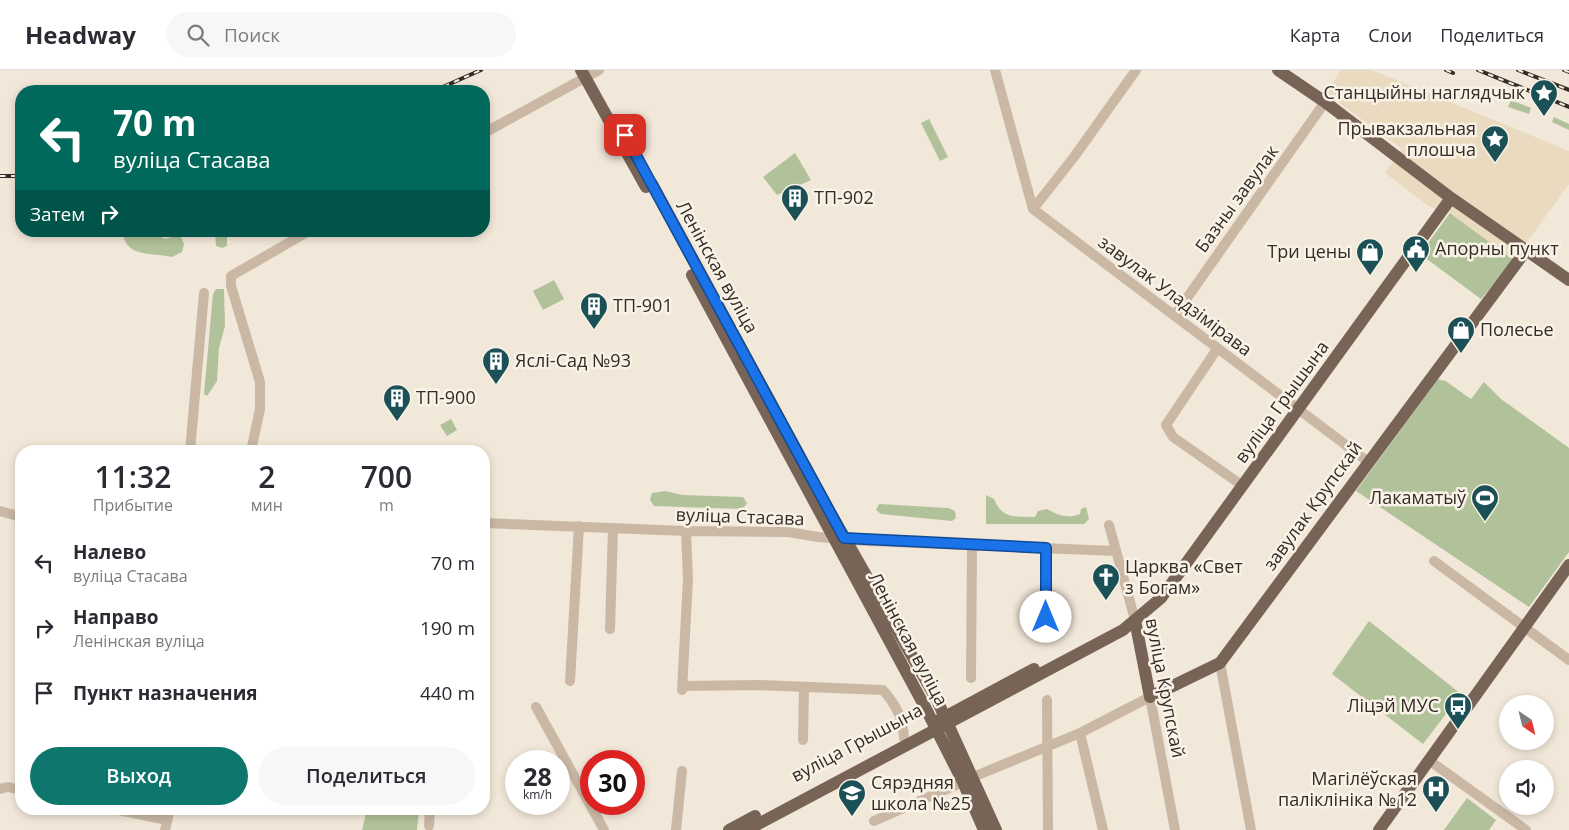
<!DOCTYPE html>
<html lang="ru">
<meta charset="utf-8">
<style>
body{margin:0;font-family:"Open Sans",sans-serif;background:#f7f7f7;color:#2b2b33;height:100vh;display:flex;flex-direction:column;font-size:19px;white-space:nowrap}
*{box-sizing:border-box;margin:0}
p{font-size:16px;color:#7c7c81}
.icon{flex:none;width:28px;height:28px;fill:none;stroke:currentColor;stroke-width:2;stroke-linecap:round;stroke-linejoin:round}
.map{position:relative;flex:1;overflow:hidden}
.panel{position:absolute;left:15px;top:375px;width:475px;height:370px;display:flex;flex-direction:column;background:#fff;border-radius:20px;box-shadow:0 2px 8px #0003}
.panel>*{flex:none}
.banner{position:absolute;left:15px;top:15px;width:475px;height:152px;border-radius:20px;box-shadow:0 2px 8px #0003;background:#00695c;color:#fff;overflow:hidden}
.needle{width:32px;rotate:145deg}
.fabs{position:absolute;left:1499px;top:625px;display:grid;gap:10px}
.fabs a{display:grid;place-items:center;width:55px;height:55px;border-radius:50%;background:#fff;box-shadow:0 2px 8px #0003;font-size:25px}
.speed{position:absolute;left:505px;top:680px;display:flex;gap:10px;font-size:25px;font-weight:700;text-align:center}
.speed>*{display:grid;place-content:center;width:65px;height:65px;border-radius:50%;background:#fff;box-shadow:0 2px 8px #0003;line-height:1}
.speed small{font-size:12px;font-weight:400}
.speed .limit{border:8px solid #d22;background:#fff;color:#111}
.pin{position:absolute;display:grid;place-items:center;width:42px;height:42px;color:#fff;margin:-21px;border-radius:10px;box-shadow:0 2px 8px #0006}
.me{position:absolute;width:55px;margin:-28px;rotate:0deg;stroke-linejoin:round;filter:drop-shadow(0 0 4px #0008)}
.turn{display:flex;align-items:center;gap:18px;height:105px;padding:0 15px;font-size:22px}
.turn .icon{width:65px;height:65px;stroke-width:2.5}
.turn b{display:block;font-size:35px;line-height:42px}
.then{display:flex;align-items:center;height:48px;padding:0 15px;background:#0003;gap:10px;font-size:19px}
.eta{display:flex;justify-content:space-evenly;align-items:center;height:85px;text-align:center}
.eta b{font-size:30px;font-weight:600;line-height:35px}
.cta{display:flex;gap:10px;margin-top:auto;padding:10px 15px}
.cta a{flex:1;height:58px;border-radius:30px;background:#0f766e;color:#fff;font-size:20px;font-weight:600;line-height:58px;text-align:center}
.cta a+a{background:#f7f7f7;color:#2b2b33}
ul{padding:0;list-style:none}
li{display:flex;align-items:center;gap:15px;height:65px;padding:0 15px}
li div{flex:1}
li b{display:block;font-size:19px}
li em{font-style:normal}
header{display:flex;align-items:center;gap:30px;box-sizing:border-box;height:70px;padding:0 25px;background:#fff;border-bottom:1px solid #e1e1e2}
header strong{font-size:24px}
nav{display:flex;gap:28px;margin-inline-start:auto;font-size:18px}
.search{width:350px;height:45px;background:#f7f7f7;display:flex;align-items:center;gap:12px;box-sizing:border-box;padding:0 18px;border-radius:28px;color:#7c7c81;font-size:19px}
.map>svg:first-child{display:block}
</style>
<header>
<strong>Headway</strong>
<div class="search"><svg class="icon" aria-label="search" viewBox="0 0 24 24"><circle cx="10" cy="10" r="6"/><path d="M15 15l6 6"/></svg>Поиск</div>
<nav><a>Карта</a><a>Слои</a><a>Поделиться</a></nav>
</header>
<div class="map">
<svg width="1569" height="760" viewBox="0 0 1569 760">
<rect width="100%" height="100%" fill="#f2e8d9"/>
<!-- green -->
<path fill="#b1c199" d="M1511,30L1531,38L1529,44L1508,37Z
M1554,47L1569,54V60L1552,52Z
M929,49L948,87L940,91L921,53Z
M795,83L811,110L777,125L763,107Z
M1450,143L1514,190L1481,229L1420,184Z
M123,161H159L161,167L165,169L180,165L184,174L182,182L172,187C154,182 124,189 123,161Z
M215,161H227V176L222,178L216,176Z
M554,210L564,229L543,240L533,221Z
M216,219H224L225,256L219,278L217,311L207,326L204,324L213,224Z
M1438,309L1443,311L1444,310L1471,329L1484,312L1501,329L1569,378V482L1529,537L1356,421Z
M451,349L457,360L447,366L440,355Z
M665,421L682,425L743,427L747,433L743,439L654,436L650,430L652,423Z
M986,425L994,429C1003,450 1015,446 1035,447L1038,441L1047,439C1057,445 1068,449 1080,444L1081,439L1086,437L1089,449L1084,454H986Z
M879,434L948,438L955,441L956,448L952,451L881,444L876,440Z
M1369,551L1461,624L1423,674L1332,604Z
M1467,728L1496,750L1489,760H1444Z
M367,739H419L417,760H362Z"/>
<!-- plaza -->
<path fill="#eadac0" d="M1341,0H1372L1569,81V114L1514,190L1450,143L1430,137L1385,103L1402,79L1326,23Z"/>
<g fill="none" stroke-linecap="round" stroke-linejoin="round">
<!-- minor -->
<path stroke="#cab8a5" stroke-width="10" d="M995,0L1033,139
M484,63L599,0
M1033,139L1367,391
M1033,139L1074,87L1136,0
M1175,245L1325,32
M1217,279L1166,355L1173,367L1243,416
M190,381L204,223
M251,381L260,339V312L231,216V206L309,161
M0,441L21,447
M484,453L686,461L788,462L818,467L866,471L1115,481
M1109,455L1135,550
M1434,491L1569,590
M610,559L613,458
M1047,564V478
M1220,593L1251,760
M971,608L972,475
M570,611L579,456
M683,616L759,615L883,620C896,635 903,648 904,668
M682,620L688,509L686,461
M1047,630L1048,760
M536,637L604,760
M1080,663L1103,760
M803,670L804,617
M1430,691L1526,760
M973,707L1080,663L1150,627L1175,760
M0,719L8,717L21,720
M114,739L167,750
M874,751L963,712
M429,756L430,739
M165,760L170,739
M676,760L682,701"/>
<!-- major -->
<path stroke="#786457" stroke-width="12" d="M1278,0L1325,32L1451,128L1569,210
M652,114L830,442L937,630L996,760
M692,205L925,637L963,712L984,760
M1135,550L1150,627L1220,593L1527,179
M939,650L1034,599
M729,760L755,746
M747,760L1123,560L1161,528L1451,128
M1379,760L1569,495"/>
<!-- rail casing -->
<g stroke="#352c27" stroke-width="4">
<path id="rail" d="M1446,0L1453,3
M1478,0L1569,37
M1518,0L1569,20
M1564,0L1569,2
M434,21L481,0
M0,106H21"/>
</g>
<!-- rail -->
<use href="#rail" stroke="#f9f2e6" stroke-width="2" stroke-dasharray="5.5" stroke-linecap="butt"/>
<!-- major-bridge -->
<path stroke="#786457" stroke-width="12" d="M581,0L646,117"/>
</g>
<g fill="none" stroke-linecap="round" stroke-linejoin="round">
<!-- route casing -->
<g stroke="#114b97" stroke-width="12">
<path id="route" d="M625,65L844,468L1046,478V547"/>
</g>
<!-- route -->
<use href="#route" stroke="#1a73e8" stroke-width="9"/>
</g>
<!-- icons -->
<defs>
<g id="sight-pin" transform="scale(1.4375)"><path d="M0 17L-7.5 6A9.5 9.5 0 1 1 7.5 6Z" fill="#1c5057" stroke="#f9f2e6"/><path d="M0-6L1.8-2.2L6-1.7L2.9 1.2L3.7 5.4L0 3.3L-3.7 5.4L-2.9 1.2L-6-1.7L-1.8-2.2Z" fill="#fff"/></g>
<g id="building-pin" transform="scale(1.4375)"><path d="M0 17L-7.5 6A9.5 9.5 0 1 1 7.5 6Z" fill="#1c5057" stroke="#f9f2e6"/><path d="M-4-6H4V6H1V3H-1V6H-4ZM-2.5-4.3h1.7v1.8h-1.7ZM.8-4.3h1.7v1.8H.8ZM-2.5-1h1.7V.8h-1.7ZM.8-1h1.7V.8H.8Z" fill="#fff"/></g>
<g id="civic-pin" transform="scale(1.4375)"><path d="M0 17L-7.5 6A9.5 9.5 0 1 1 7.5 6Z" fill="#1c5057" stroke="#f9f2e6"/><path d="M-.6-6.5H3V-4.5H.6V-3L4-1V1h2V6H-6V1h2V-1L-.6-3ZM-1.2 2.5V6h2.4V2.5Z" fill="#fff"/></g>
<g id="shop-pin" transform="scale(1.4375)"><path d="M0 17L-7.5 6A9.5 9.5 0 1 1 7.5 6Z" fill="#1c5057" stroke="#f9f2e6"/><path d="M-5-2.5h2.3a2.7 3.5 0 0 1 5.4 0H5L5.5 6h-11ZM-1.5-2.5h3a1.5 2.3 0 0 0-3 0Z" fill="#fff"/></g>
<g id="stadium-pin" transform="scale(1.4375)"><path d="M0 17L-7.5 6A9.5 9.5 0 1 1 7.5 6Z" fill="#1c5057" stroke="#f9f2e6"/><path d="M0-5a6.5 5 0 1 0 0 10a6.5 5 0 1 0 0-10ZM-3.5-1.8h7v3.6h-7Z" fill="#fff"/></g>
<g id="church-pin" transform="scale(1.4375)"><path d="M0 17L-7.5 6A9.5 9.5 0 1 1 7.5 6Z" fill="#1c5057" stroke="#f9f2e6"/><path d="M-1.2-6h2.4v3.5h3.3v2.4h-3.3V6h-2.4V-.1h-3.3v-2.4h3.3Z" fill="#fff"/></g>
<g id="bus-pin" transform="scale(1.4375)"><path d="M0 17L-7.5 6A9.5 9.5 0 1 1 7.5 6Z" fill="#1c5057" stroke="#f9f2e6"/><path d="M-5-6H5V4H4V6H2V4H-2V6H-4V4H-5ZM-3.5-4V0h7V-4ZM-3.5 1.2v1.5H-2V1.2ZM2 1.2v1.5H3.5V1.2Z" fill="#fff"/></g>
<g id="hospital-pin" transform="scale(1.4375)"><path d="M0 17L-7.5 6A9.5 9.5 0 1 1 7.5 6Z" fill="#1c5057" stroke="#f9f2e6"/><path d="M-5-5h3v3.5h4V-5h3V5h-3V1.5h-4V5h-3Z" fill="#fff"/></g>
<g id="school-pin" transform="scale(1.4375)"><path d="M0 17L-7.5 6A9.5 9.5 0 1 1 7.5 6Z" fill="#1c5057" stroke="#f9f2e6"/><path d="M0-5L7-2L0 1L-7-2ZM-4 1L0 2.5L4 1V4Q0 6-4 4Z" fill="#fff"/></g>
</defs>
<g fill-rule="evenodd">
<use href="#sight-pin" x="1544" y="23"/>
<use href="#sight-pin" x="1495" y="69"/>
<use href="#building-pin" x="795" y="128"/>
<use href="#civic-pin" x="1416" y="179"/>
<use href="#shop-pin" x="1370" y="182"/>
<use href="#building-pin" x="594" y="236"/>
<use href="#shop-pin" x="1461" y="260"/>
<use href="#building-pin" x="496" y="291"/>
<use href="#building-pin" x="397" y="328"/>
<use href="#stadium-pin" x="1485" y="428"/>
<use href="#church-pin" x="1106" y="507"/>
<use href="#bus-pin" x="1458" y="636"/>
<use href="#hospital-pin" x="1436" y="719"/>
<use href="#school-pin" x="852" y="723"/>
</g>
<g text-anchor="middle" stroke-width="5" stroke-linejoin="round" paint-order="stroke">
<!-- poi labels -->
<g font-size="18" fill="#352c27" stroke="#f9f2e6" text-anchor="start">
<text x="1525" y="29" text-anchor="end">Станцыйны наглядчык</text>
<text x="1476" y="65" text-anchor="end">Прывакзальная<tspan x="1476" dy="21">плошча</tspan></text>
<text x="814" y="134">ТП-902</text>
<text x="1435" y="185">Апорны пункт</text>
<text x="1351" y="188" text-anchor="end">Три цены</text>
<text x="613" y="242">ТП-901</text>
<text x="1480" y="266">Полесье</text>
<text x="515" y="297">Яслі-Сад №93</text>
<text x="416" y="334">ТП-900</text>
<text x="1466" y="434" text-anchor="end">Лакаматыў</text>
<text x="1125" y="503">Царква «Свет<tspan x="1125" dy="21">з Богам»</tspan></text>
<text x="1439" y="642" text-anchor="end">Ліцэй МУС</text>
<text x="1417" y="715" text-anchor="end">Магілёўская<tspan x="1417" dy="21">паліклініка №12</tspan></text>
<text x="871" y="719">Сярэдняя<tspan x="871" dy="21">школа №25</tspan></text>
</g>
<!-- street labels -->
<g font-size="18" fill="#352c27" stroke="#f9f2e6">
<text transform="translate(1237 129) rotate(-54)" y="6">Базны завулак</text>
<text transform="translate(717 197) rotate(61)" y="6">Ленінская вуліца</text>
<text transform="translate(1175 226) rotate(37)" y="6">завулак Уладзімірава</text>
<text transform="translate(1282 332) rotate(-54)" y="6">вуліца Грышына</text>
<text transform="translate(1313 436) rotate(-54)" y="6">завулак Крупскай</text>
<text transform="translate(740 447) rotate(2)" y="6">вуліца Стасава</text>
<text transform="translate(908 569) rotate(62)" y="6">Ленінская вуліца</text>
<text transform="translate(1165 618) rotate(79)" y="6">вуліца Крупскай</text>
<text transform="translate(857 673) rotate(-28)" y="6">вуліца Грышына</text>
</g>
</g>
</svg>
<div class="fabs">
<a><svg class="needle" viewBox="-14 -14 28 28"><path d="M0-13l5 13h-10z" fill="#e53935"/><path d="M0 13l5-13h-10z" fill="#7c7c81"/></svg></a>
<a><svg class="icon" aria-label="sound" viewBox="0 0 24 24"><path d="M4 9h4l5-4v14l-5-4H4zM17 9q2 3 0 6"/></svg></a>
</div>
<div class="speed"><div>28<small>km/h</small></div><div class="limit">30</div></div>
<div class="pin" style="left:625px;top:65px;background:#d93025"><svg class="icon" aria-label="arrive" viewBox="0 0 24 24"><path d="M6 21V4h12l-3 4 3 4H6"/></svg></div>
<svg class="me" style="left:1046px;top:547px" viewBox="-20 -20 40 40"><circle r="19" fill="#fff"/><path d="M0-13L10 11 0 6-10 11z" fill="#1a73e8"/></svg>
<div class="banner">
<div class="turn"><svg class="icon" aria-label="left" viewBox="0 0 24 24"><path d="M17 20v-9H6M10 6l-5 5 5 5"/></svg><div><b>70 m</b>вуліца Стасава</div></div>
<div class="then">Затем<svg class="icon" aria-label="right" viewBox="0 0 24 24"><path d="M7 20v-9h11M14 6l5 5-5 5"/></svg></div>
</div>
<section class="panel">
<div class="eta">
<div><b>11:32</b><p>Прибытие</p></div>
<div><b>2</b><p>мин</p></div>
<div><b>700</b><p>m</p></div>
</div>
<ul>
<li><svg class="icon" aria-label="left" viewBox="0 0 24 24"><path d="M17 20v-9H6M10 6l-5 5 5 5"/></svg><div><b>Налево</b><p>вуліца Стасава</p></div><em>70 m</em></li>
<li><svg class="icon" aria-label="right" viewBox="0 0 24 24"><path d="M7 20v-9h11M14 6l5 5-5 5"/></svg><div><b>Направо</b><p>Ленінская вуліца</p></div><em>190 m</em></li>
<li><svg class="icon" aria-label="arrive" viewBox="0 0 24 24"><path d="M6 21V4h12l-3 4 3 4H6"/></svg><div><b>Пункт назначения</b></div><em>440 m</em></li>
</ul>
<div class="cta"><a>Выход</a><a>Поделиться</a></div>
</section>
</div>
